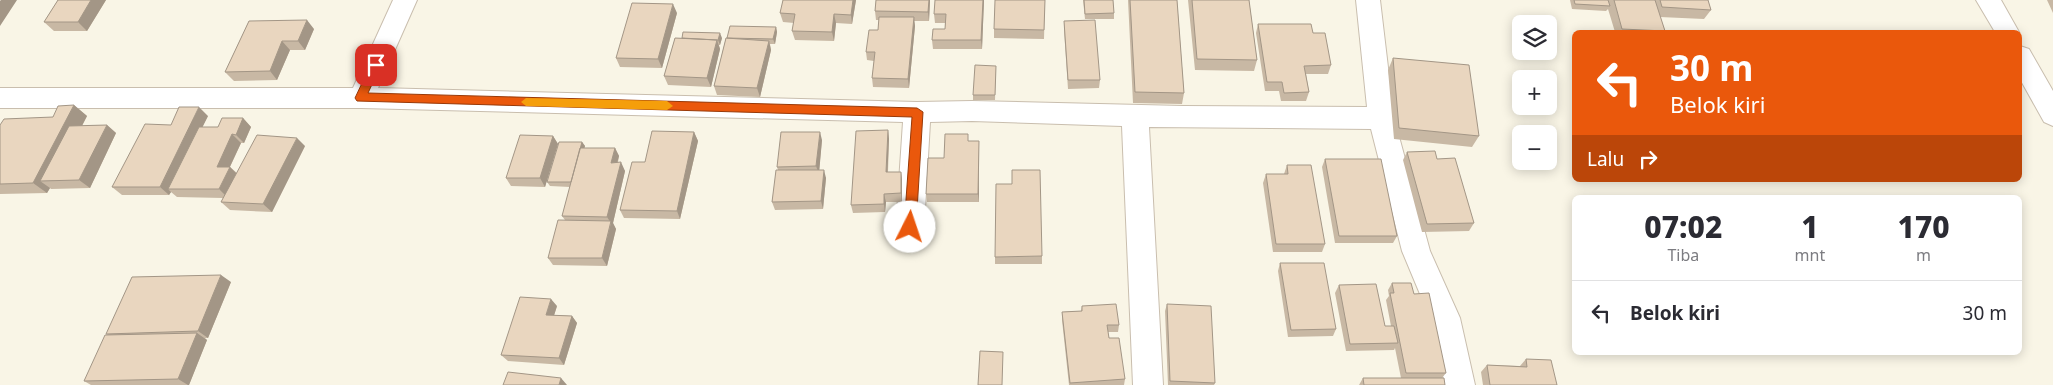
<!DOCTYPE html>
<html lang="id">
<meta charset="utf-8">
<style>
body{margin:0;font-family:"Noto Sans",sans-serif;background:#f7f7f7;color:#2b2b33;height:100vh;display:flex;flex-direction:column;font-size:19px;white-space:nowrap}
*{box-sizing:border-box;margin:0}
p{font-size:16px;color:#7c7c81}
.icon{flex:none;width:28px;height:28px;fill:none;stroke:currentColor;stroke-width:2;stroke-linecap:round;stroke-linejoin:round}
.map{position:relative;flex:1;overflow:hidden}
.side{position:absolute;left:1572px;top:195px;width:450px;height:160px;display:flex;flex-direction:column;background:#fff;border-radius:8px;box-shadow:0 2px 12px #0003}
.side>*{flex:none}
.banner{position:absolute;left:1572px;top:30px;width:450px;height:152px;border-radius:8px;box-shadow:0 2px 12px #0003;background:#ea580c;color:#fff;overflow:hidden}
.buttons{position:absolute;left:1512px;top:15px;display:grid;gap:10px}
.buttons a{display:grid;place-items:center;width:45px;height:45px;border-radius:8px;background:#fff;box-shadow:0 2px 12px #0003;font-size:25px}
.pin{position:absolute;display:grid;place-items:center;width:42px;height:42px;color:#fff;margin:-21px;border-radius:10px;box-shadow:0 2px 8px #0006}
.me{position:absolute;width:55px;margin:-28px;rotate:4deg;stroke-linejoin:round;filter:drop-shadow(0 0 4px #0008)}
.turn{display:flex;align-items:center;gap:18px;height:105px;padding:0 15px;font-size:22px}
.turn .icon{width:65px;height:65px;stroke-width:2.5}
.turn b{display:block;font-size:35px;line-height:42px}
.then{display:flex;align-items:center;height:48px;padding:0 15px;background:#0003;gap:10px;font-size:19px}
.eta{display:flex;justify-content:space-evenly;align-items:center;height:85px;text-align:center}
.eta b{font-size:30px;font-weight:800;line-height:35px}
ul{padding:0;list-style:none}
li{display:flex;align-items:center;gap:15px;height:65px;padding:0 15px;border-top:1px solid #e1e1e2}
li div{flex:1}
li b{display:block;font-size:19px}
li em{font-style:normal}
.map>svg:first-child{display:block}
</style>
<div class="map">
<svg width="2053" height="385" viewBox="0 0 2053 385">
<rect width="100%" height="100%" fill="#f9f5e6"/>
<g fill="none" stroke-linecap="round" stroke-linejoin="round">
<!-- street casing -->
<g stroke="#c9beae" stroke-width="2">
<path id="street" d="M393,0H417L378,88L917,102L972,101L1183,106L1367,107L1356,0H1380L1394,118L1430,251L1460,318L1475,385H1445L1430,318L1402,251L1371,129L1149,127L1163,385H1133L1122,126L972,121L930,122L924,227L920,235L910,239L900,235L896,227L903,122L361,108H0V88H353Z
M1976,0H2001L2019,32H1995Z
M2020,46L2029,49L2053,91V126L2044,122L2020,79Z"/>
</g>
<!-- street -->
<use href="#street" fill="#fff" fill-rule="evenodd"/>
</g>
<!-- wall -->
<path fill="#c8b8a4" d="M58,0H106L87,31H54L44,22Z
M783,0H856L852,24L836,23L834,41L795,40L792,31L794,23L783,22L780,13Z
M876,0H930L929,21H914L915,26L909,88L873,87L872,78L874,61L867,60L866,52L878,30L879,20H876L875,11Z
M984,0L982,49H933L932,40L945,29V23H935L934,14Z
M1045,0L1044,39L994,38V29Z
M1083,0H1113L1114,13V19H1085Z
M1128,0H1177L1184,93L1182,104L1133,103Z
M1188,0H1249L1257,60L1254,71L1195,70Z
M1570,0H1708L1711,10L1704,19L1660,17L1665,31L1664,32H1615L1608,9L1606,11L1572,9Z
M2047,0H2053V13Z
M677,13L662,68L620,67L616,58Z
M249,21L314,29L305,50H290L277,80L234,81L225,72Z
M1064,21L1100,80L1099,88L1068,89L1064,30Z
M1258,24L1313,33L1331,65L1328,74H1306L1309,92L1306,101H1281L1279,91H1265L1256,33Z
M776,27L777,32L775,44H770L771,50L760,97L717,95L714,86L726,38Z
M675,38H722L720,45H719L720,49L711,87L668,85L664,76Z
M1393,58L1479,136L1472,147L1394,139L1388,70Z
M996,66L995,100H973V95Z
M74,105L87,116L82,126L107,125L116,133L90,188L51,189L50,188L47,193L0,194V125L53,117Z
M208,116L202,127H218L243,118L251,127L244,143H241L230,167L237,173L305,146L272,212L230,210L221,202L223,198L177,197L171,192L169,195H122L112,187L171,125Z
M888,130L889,139L888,172H901L902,180V202H886L885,212L853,213L851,205Z
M694,132L698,141L680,219L624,218L620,210L645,162Z
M553,136L558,144L545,187L511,186L506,178Z
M822,140L819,170L826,178L823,209L775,210L772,202L778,170L777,167Z
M968,141H979V202H927L926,194L944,158Z
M582,142L585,146L584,148H615L619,156L618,162L625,171L613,223L616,229L607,266L553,265L548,258L565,220L562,216L570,187L550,186L547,182Z
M1407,152L1437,159L1474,223L1469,231L1422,232L1403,160Z
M1325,159L1397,236L1393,243H1335L1322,167Z
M1287,165L1325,244L1322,252H1273L1263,183L1266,174H1284Z
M1042,256V264H995V257Z
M1280,263L1336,329L1333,336L1288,337L1278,271Z
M231,282L208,338H205L207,340L189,385H91L84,381L109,335L106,334Z
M1392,283L1414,294L1446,373L1442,378L1445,385H1359L1363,378H1401L1395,348L1394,350L1346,351L1335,293L1339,285L1385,326H1391L1386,300L1389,296L1388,290Z
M1167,304L1215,383L1214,385H1168L1165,311Z
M557,306L554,315L572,316L577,323L564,365L508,361L501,355Z
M1082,306L1119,325L1118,332H1108L1109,338L1125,379L1124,385H1069L1062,320V312L1081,311Z
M1526,359L1557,385H1483L1481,372L1487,365L1520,366Z"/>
<!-- shaded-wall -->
<path fill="#a39686" d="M1,0H17L0,26V1Z
M91,0H106L87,31L78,22Z
M853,0H856L852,24L851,15Z
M929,0H930L929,21L928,12Z
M983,0H984L982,49L981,40Z
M673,4L677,13L662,68L658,59Z
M834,14L836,23L834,41L832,32Z
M914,17L915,26L909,88L908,79Z
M307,20L314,29L305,50L298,41Z
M776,27L777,32L775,44L773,39Z
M720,33L722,38L720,45L718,40Z
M717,40L720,49L711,87L707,78Z
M282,41L290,50L277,80L270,71Z
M769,41L771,50L760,97L757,88Z
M74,105L87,116L53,181H40L50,188L47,193L33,183Z
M199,107L208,116L172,189H168L171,192L169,195L160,187Z
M243,118L251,127L244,143L236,135Z
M107,125L116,133L90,188L79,180Z
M888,130L889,139L887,181L886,172Z
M694,132L698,141L680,219L677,211Z
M820,132L822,140L819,174L816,166Z
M232,134L241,143L226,175L217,167Z
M553,136L558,144L545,187L540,178Z
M297,138L305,146L272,212L263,204Z
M979,141V202L978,194Z
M582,142L585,146L574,187L571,182Z
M615,148L619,156L615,171L611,163Z
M621,162L625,171L613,223L616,229L607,266L602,258L611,223L607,217Z
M230,167L238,175L228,198L219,189Z
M824,170L826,178L823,209L821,201Z
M901,172L902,180V202L901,193Z
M884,194L886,202L885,212L884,204Z
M221,275L231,282L208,338L198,331Z
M551,299L557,306L552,322L546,315Z
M572,316L577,323L564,365L559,358Z
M197,333L207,340L189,385H188L178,379Z
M561,378L567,385H559Z"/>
<!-- building -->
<path fill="#e9d6bf" stroke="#a39686" d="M58,0H91L78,22H44Z
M783,0H853L851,15L834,14L832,32L792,31L795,14L780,13Z
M876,0H929L928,12L875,11Z
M935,0H983L981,40H932L933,29H945L946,14H934Z
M995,0H1045L1044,30L994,29Z
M1084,0H1113L1114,13L1085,14Z
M1130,0H1177L1184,93L1135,92Z
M1192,0H1249L1257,60L1197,59Z
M1574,0H1608L1610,6L1575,4Z
M1614,0H1655L1665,31L1622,29Z
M1660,0H1708L1711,10L1662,7Z
M632,3L673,4L658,59L616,58Z
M879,17H914L908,79L872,78L875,52H866L869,30H878Z
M307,20L298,41H282L270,71L225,72L249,21Z
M1095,20L1100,80H1068L1064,21Z
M1258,24H1311L1313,33H1325L1331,65L1304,66L1309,92L1284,93L1282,82H1267Z
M730,26L776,27L773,39L727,38Z
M683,32L720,33L718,40H717L682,38Z
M675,38L717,40L707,78L664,76Z
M726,38L769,41L757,88L714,86Z
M1393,58L1469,65L1479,136L1399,128Z
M975,65L996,66L995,95H973Z
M74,105L33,183L0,184V125L4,119L53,117L58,106Z
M179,107H199L160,187H112L145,124L171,125Z
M222,118H243L236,135L232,134L217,167H230L219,189H168L199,127H218Z
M107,125L79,180L40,181L69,126Z
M888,130L886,172H901V193L884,194V204L851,205L856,131Z
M652,131L694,132L677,211L620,210L632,162H645Z
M781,132H820L816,166L777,167Z
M945,134H968V141H979L978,194H926L928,158H944Z
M257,135L297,138L263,204L221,202Z
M520,135L553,136L540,178H506Z
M559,142H582L571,182H547Z
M580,148H615L611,163L621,162L607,217L562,216Z
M1435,151L1437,159L1455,158L1474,223L1427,224L1407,152Z
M1325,159H1381L1397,236H1339Z
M1287,165H1311L1325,244H1276L1266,174H1288Z
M776,170H824L821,201L772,202Z
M1012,170H1040L1042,256L995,257L996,184H1012Z
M558,220L611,221L602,258H548Z
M1280,263H1324L1336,329L1291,330Z
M221,275L198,331L106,334L132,277Z
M1392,283H1411L1414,294L1429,293L1446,373H1406L1390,293H1394Z
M1376,284L1385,326H1394L1398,343L1350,344L1339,285Z
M520,297L551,299L546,315L572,316L559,358L501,355Z
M1116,304L1119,325H1107L1109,338H1119L1125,379L1070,383L1062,312L1082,311V306Z
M1167,304L1211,306L1215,383L1170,381Z
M197,333L178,379L84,381L105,335Z
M980,351L1003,352L1002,385H978Z
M1526,359L1551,360L1557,385H1490L1487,365L1527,367Z
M508,372L561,378L559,385H503Z
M1363,378H1444L1445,385H1364Z"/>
<!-- route -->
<path fill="#ea580c" stroke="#983908" d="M376,61L381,65L368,93L917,108L923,112L916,227L914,230H906L904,227L912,117L357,101L355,98L372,62Z"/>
<!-- slow -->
<path fill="#f59e0b" d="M526,98L667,101L673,106L667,110L526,106L521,102Z"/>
</svg>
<div class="buttons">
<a><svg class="icon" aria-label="layers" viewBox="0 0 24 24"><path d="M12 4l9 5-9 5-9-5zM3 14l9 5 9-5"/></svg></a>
<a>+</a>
<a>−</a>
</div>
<div class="pin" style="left:376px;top:65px;background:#d93025"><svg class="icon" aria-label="arrive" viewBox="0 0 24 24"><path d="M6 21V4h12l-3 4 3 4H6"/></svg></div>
<svg class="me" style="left:910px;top:227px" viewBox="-20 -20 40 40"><circle r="19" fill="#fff"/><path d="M0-13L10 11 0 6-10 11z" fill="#ea580c"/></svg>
<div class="banner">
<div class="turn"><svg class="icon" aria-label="left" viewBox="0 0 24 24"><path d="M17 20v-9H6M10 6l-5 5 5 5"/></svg><div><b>30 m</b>Belok kiri</div></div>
<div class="then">Lalu<svg class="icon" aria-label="right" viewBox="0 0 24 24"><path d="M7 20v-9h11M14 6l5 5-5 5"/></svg></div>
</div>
<section class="side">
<div class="eta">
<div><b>07:02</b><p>Tiba</p></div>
<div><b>1</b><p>mnt</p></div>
<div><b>170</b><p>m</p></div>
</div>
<ul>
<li><svg class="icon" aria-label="left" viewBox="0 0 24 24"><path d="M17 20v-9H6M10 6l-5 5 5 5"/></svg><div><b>Belok kiri</b></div><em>30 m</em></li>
</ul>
</section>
</div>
